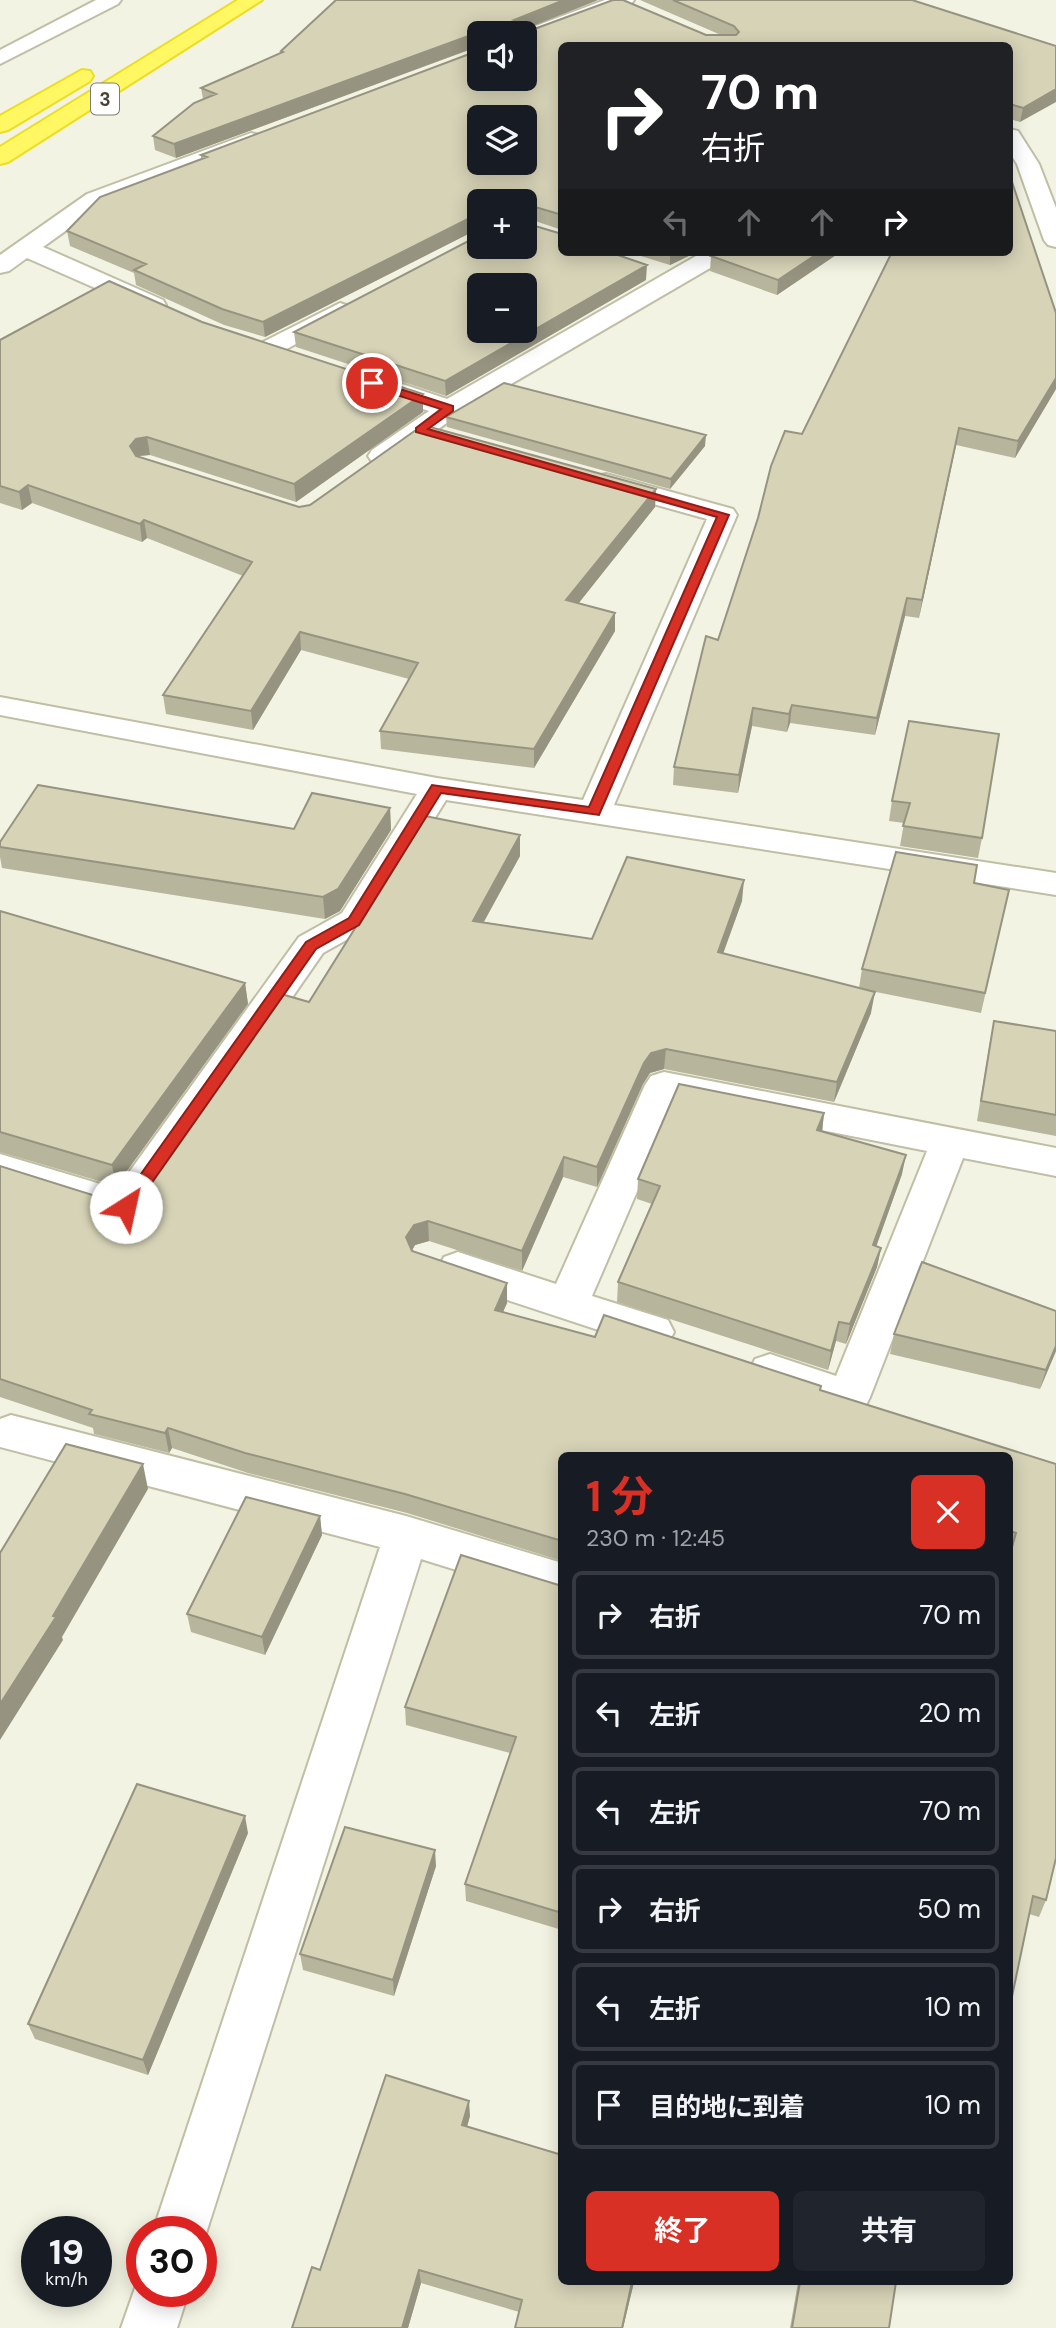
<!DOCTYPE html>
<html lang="ja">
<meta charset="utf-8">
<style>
body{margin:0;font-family:"DM Sans","Noto Sans JP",sans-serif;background:#20242c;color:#f1f3f6;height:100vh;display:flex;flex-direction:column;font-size:26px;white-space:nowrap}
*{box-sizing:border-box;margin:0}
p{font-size:23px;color:#9ea1a6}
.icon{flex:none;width:38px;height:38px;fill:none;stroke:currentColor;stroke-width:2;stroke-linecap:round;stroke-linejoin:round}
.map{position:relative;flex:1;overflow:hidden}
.sheet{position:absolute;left:558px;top:1452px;width:455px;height:833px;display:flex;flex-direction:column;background:#171b24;border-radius:10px;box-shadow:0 4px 18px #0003}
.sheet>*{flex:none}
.top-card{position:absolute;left:558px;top:42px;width:455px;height:214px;border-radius:10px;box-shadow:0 4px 18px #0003;background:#202124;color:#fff;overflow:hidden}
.buttons{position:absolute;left:467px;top:21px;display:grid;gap:14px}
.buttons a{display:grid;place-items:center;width:70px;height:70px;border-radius:10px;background:#171b24;box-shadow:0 4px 18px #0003;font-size:35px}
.speed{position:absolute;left:21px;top:2216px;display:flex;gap:14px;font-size:35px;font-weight:700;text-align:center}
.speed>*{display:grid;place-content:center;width:91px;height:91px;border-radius:50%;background:#171b24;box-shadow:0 4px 18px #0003;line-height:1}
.speed small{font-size:18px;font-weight:400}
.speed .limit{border:10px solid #d22;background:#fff;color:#111}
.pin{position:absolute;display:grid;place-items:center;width:60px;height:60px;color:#fff;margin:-30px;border:4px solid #fff;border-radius:50%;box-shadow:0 2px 7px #0007}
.me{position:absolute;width:77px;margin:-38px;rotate:35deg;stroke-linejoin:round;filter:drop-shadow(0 0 5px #0008)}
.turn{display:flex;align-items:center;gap:24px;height:147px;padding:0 28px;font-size:32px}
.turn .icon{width:91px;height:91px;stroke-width:2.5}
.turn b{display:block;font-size:49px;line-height:60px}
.lanes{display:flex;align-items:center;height:66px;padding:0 28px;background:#0003;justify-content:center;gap:35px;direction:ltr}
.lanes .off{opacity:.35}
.round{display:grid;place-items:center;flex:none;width:74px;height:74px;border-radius:10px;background:#20242c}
.head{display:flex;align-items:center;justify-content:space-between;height:119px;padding:0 28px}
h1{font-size:42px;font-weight:700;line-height:52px;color:#d93025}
.primary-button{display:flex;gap:14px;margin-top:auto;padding:14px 28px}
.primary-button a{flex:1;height:80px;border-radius:10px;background:#d93025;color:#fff;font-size:28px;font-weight:700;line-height:80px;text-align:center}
.primary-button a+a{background:#20242c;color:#f1f3f6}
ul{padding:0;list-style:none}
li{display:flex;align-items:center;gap:21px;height:88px;margin:0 14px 10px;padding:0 14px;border:4px solid #363941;border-radius:10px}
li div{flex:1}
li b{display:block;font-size:26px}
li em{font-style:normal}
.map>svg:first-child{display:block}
</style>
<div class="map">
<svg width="1056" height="2328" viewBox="0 0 1056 2328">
<rect width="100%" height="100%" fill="#f3f3e3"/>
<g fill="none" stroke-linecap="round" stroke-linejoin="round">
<!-- street casing -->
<g stroke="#c0bea4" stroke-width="4">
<path id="street" d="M96,0H121L118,4L0,64V50Z
M605,0H634L631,4L532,41L525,43V33H517Z
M1010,129L1018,131L1039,164L1056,208V247L1048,245L1044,240L1017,164L1010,153Z
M251,133L259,135L262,140L259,145L103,204L43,247L163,300L166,305L163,310L154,312L145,310L27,258L9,271L0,273V255L87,194Z
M703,252H732L729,257L458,415L392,462L382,464L372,462L368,456L372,450L429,411L363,389L359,383L363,377L372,375L381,377L447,399Z
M340,303L349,306L353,311L349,316L277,354L268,357L259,354L255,349L259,344Z
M606,474L733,509L737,515L614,805L1056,873V895L446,800L366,929L323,953L140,1217L126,1222L0,1182V1154L117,1189L299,937L342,913L417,794L0,715V697L437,778L583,800L707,519L596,488L592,482L596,476Z
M664,1072L1056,1148V1176L963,1158L870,1397L864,1409L849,1414L755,1383L749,1371L755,1359L770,1354L836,1376L927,1151L676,1101L592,1296L668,1320L674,1332L668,1344L653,1348L444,1279L438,1268L444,1257L458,1252L556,1284L645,1085L651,1076Z
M11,1415L406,1516L562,1563V1603L421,1559L201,2249V2231H153L380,1547L0,1447V1419Z
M141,2271L142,2291H189L177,2328H121Z"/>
</g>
<!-- highway casing -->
<g stroke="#eddd23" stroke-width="4">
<path id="highway" d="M238,0H262L8,162L0,164V147Z
M82,70L90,71L93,76L90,81L8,130L0,132V116Z"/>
</g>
<!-- street -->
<use href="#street" fill="#fff" fill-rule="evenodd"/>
<!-- highway -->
<use href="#highway" fill="#fff862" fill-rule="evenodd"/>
</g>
<!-- wall -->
<path fill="#b8b59d" d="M598,0L523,30L526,32L721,35L640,0H912L1056,46L1020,122L1010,119V46H562V230L526,218L480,201V228L265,337L224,325L136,285L134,273L70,246L67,231L201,159V155L525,33H480V46L176,158L155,150L153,136L203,99L201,88L281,53V51Z
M628,252H697L670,265Z
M718,252H836V255L777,295L710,271L711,256Z
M646,280L446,396L296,347L294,332Z
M1056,313V389L1015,458L956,445L919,618L905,616L875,735L790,723L787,732L752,726L738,793L673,785L674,767L718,640L802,434Z
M202,322L423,394V412L296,502L150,455L138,456L299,507L656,489L655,507L578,604L615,631L534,768L381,749L380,731L409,679L301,650L253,730L166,714L163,695L243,576L147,538L142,542L32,503L22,510L0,503V340Z
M446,417L705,446L670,489L447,427Z
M909,721L982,838L978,858L900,846L904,823L889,821L892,801Z
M390,808L391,830L340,911L325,919L2,868L0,857V842L294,829Z
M520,835V856L484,922L592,939L742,901L723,954L859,988L862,969L974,883L1009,890L981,1013L866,990L871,1013L834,1102L664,1069L650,1073L643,1084L597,1187L563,1177L522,1271L429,1241L415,1245L412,1250L507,1303L503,1312L595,1337L820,1390L1056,1464L1046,1900L1039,1917L1029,1914L1010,1552V1456H562V1561L407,1513L248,1473L172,1448L169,1453L94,1434L93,1428L0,1397V1166L121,1204L138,1198L309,1002Z
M0,911L245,983L248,1004L116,1186L0,1152Z
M994,1021L1056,1031V1136L977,1121L990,1041Z
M824,1113L822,1132L902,1174L876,1246L881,1248L877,1267L846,1344L836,1341L828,1370L617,1302L618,1282L652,1204L637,1199L638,1179Z
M1056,1311V1351L1040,1389L890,1354L894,1334Z
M320,1516L322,1535L265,1655L191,1632L187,1614Z
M562,1587V1930L466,1901L465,1884L510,1753L406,1725L405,1707Z
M248,1833L148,2075L35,2039L28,2024Z
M436,1866L394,1996L303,1970L300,1954Z
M470,2116L467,2127L634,2282L623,2328H515L519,2312L421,2283L408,2328H292L320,2270Z
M798,2282H896L889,2328H790Z"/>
<!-- shaded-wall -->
<path fill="#969480" d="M564,0H598L515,33L514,20Z
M479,32V46L176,158L174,144Z
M1056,89V102L1020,122L1023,108Z
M480,213V228L265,337L263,322Z
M670,252H697L670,265Z
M820,252H836V255L777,295L778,280Z
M647,265L646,280L446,396L445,381Z
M1056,378V389L1015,458L1018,441Z
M423,394V412L296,502L294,484Z
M959,428L956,445L919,618L922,600Z
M706,435L705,446L670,489L671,479Z
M147,437L150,455L138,456L133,464L130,446L136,439Z
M28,485L32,503L22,510L19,492Z
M656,489L655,507L566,619V600Z
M144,520L147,538L142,542L140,524Z
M907,598L905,616L875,735L877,718Z
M615,613V631L534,768V749Z
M300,632L301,650L253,730L251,711Z
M792,705L790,723L787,732L789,714Z
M753,708L752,726L738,793L739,775Z
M390,808L391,830L340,911L325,919L323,897Z
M520,835V856L473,941V921Z
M744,880L742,901L716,973L718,952Z
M245,983L248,1004L116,1186L112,1165Z
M875,992L871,1013L834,1102L837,1082Z
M666,1049L664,1069L650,1073L643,1084L597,1187V1167L644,1063L651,1053Z
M824,1113L822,1133L817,1130Z
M906,1155L902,1174L870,1264L873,1245Z
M564,1157L563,1177L522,1271V1251Z
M428,1221L429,1241L415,1245L408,1258L406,1237L414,1225Z
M881,1248L877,1267L846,1344L850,1324Z
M507,1283V1303L495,1330V1310Z
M839,1322L836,1341L828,1370L831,1351Z
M1056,1346V1351L1040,1389L1046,1370Z
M168,1428L172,1448L169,1453L165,1433Z
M143,1464L148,1489L62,1637L63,1640L0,1740V1704Z
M320,1516L322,1535L265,1655L262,1637Z
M245,1816L248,1833L148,2075L143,2060Z
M435,1850L436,1866L394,1996L393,1980Z
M469,2101L470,2116L463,2140L462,2125Z
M419,2270L421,2283L408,2328H402Z
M632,2282H634L623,2328H622Z"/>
<!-- building -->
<path fill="#d6d3b7" stroke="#969480" stroke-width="2" fill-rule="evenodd" d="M336,0H564L514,20L522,22V29L526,32L613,0H623L706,35H736L739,32L734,26L673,0H912L1056,46V89L1023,108L1010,104V46H562V215L525,204V201H480V213L263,322L222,309L134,270L146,264L67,231L100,197L207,157L201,155L480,50V79H525V33H481L479,32L174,144L153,136L194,103L216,94L201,88L283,52L281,51ZM480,117H525V163H480Z
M1010,182H1012L1056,313V378L1018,441L959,428L922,600L907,598L877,718L792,705L789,714L753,708L739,775L674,767L706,636L718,640L758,518L771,466L785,431L802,434L892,252H1010Z
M525,223L562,234V252H609L647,265L445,381L294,332L480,235V247H525ZM480,285H525V331H480Z
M718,252H820L778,280L711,256Z
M109,281L202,322L423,394L294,484L147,437L136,439L130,446L136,456L299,507L310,505L423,425L656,489L566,600L615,613L534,749L380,731L418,663L300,632L251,711L163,695L252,562L144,520L140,524L28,485L19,492L0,486V340Z
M504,383L706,435L671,479L446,417Z
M909,721L999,734L982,838L903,826L910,803L892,801Z
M38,785L294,829L312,793L390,808L338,889L323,897L0,847V842Z
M425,816L520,835L473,921L592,939L627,857L744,880L718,952L875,992L837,1082L666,1049L651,1053L644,1063L597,1167L564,1157L522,1251L428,1221L414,1225L406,1237L412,1251L507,1283L495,1310L595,1337L604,1315L821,1386L820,1390L1056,1464V1858L1046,1900L1033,1896L1010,2006V1554L1016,1533L1010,1531V1456H562V1541L405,1494L245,1453L168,1428L165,1433L89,1414L92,1410L0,1379V1166L121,1204L138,1198L281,994L309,1002Z
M896,852L977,865L974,883L1009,890L985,993L862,969Z
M0,911L245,983L112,1165L0,1132Z
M994,1021L1056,1031V1115L981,1101Z
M679,1084L824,1113L817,1130L906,1155L873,1245L881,1248L850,1324L839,1322L831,1351L618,1282L660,1186L638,1179Z
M922,1262L1056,1311V1346L1046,1370L894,1334Z
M66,1444L143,1464L53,1616L56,1617L0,1704V1553Z
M246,1497L320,1516L262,1637L187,1614Z
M461,1555L562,1586V1913L465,1884L516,1737L405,1707Z
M137,1784L245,1816L143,2060L28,2024Z
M345,1827L435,1850L393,1980L300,1954Z
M386,2075L469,2101L462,2125L562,2155V2282H632L622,2328H515L522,2300L419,2270L402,2328H292L312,2267L320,2270Z
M800,2282H896L889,2328H792Z"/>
<!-- route -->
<path fill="#d93025" stroke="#8d1f18" stroke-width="2" d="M372,380L453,406V411L428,429L729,515L599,815L441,793L359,925L316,949L132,1211L126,1213L118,1207L121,1202L306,942L349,918L432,785L589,807L717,517L416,432V428L441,409L368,386L366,383Z"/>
<g text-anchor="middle" stroke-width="7" stroke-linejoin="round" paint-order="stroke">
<!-- shield labels -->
<rect fill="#fff" stroke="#7e7c70" stroke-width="2" x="91" y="83.5" width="28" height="31" rx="5"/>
<g font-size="19" font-weight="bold" fill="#464432">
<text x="105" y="106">3</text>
</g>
</g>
</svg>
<div class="buttons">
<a><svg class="icon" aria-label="sound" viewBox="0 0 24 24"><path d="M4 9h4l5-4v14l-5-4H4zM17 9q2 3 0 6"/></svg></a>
<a><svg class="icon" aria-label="layers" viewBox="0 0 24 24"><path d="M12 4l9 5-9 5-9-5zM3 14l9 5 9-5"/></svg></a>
<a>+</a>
<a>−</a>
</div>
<div class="speed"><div>19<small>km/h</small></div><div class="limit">30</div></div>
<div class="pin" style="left:372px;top:383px;background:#d93025"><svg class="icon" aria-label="arrive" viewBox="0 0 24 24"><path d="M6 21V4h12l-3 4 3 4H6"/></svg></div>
<svg class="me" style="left:126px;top:1207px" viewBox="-20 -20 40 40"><circle r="19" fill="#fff"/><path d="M0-13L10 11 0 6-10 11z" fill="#d93025"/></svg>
<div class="top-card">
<div class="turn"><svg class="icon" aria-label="right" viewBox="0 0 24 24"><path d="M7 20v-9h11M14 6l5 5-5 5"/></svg><div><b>70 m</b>右折</div></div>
<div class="lanes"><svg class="icon off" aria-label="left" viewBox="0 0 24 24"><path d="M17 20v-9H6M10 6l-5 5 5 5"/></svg><svg class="icon off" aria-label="ahead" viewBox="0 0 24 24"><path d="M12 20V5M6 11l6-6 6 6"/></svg><svg class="icon off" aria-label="ahead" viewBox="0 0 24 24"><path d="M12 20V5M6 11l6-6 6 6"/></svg><svg class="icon" aria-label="right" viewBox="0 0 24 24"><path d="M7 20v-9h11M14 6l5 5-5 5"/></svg></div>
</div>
<section class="sheet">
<div class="head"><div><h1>1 分</h1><p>230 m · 12:45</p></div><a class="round" style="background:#d93025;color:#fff"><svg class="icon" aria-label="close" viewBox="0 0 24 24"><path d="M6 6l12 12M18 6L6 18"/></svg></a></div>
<ul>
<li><svg class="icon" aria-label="right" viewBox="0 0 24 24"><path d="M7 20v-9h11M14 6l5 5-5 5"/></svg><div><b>右折</b></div><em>70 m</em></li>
<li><svg class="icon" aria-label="left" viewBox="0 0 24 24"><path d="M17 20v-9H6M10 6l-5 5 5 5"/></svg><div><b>左折</b></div><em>20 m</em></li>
<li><svg class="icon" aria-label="left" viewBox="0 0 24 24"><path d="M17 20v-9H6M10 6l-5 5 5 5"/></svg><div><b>左折</b></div><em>70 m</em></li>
<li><svg class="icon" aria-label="right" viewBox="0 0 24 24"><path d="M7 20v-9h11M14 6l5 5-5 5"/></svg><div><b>右折</b></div><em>50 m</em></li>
<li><svg class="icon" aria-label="left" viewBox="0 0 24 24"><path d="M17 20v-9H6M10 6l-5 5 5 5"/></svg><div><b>左折</b></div><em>10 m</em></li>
<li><svg class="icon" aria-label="arrive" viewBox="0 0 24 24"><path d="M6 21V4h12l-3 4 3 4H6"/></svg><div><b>目的地に到着</b></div><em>10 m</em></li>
</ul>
<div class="primary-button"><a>終了</a><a>共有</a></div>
</section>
</div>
